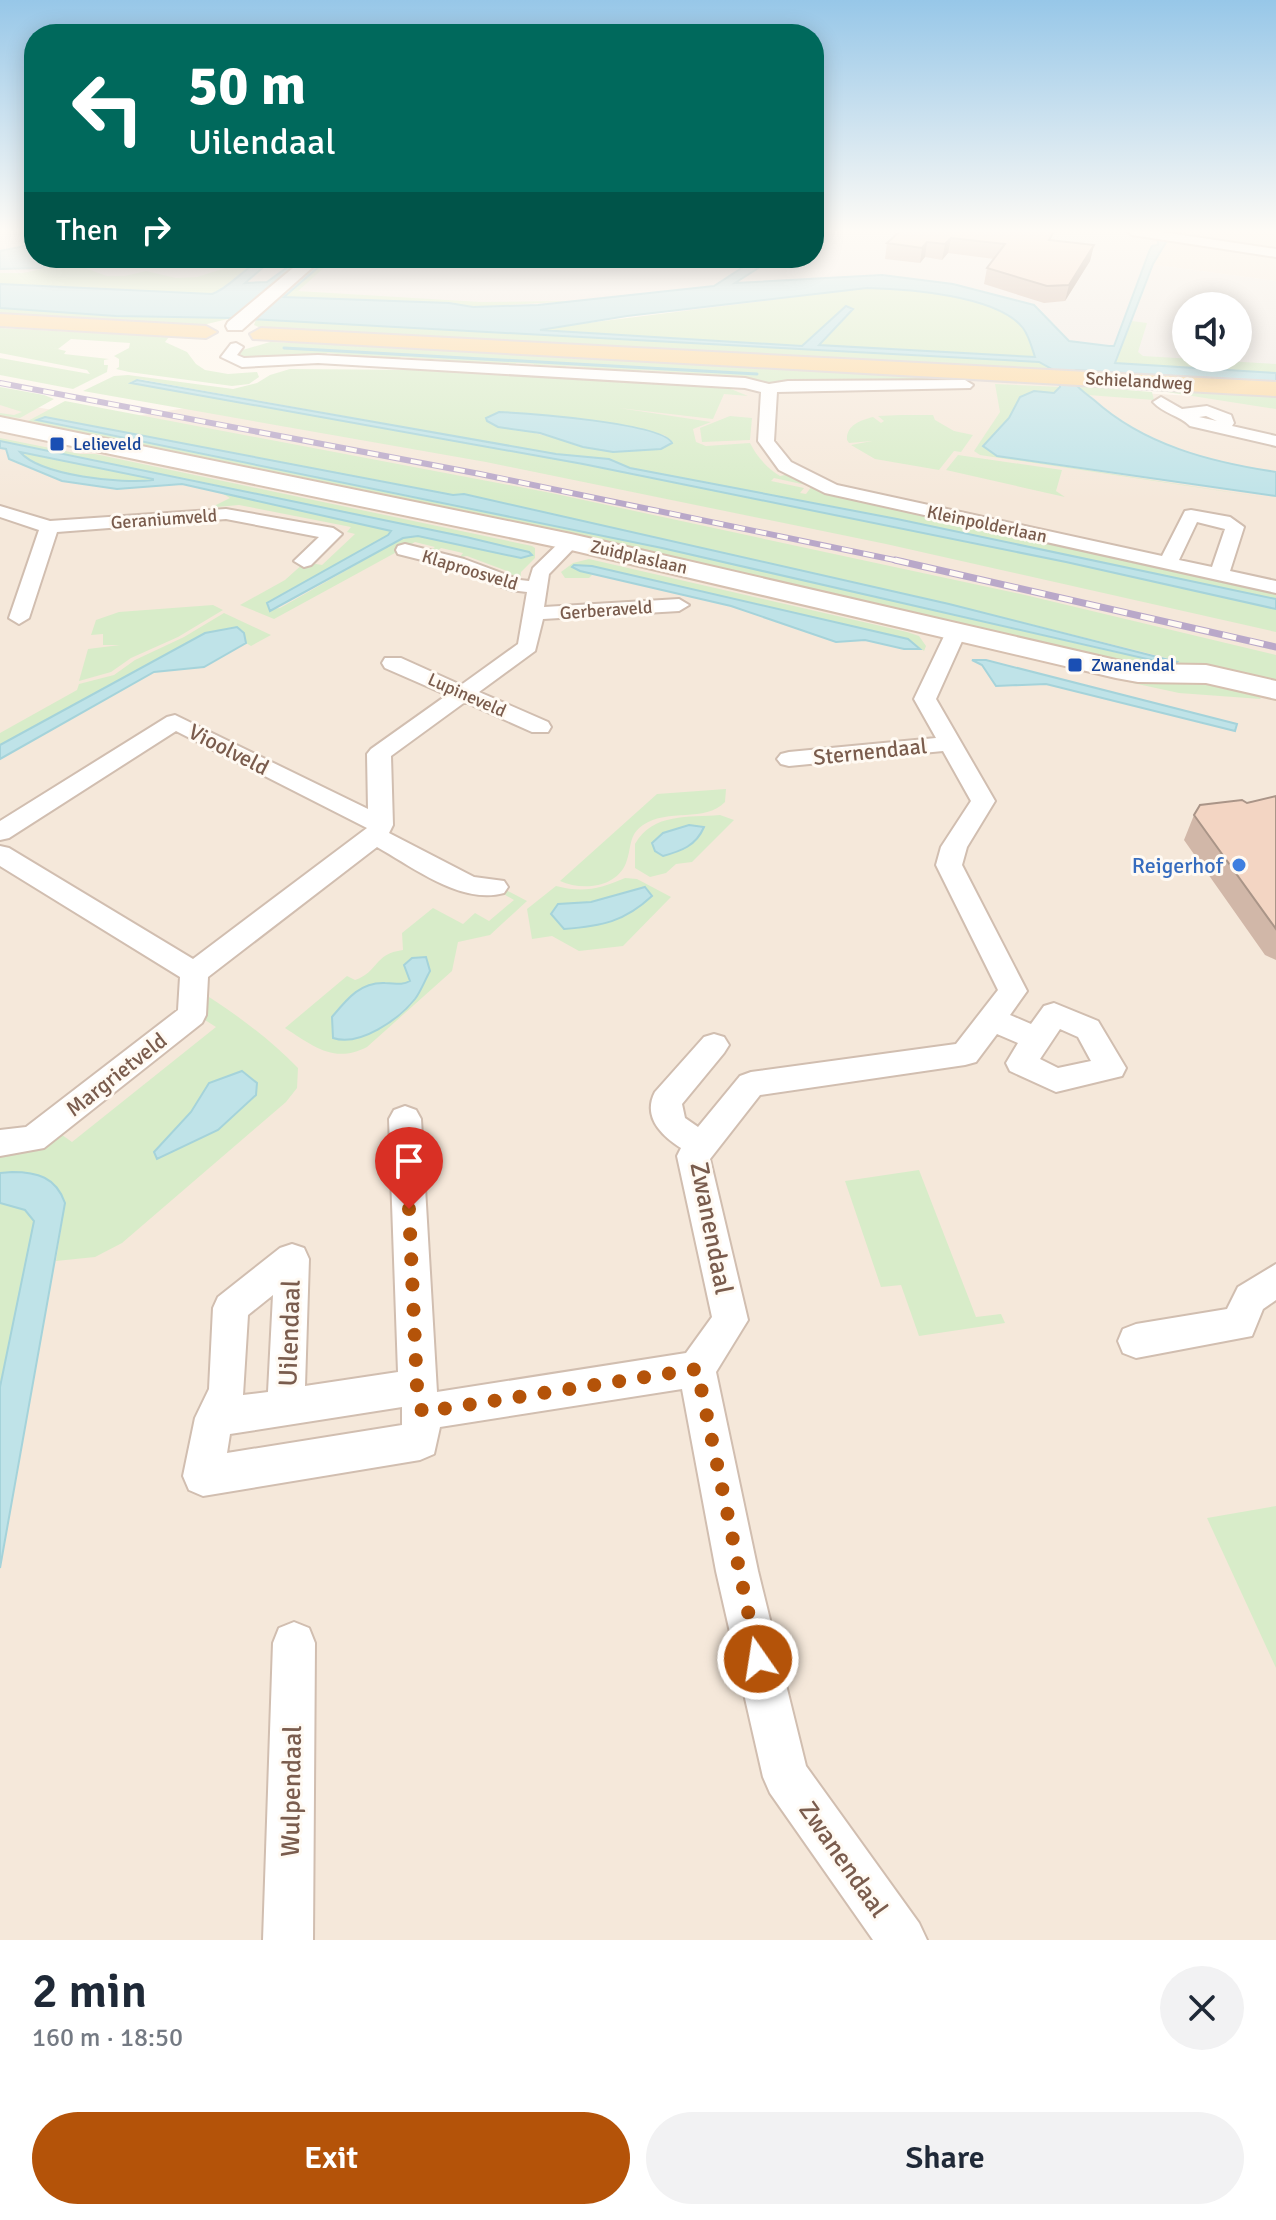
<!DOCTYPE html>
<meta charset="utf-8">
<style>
body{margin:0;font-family:Signika,sans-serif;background:#f2f2f3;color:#1f2937;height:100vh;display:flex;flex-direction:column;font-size:30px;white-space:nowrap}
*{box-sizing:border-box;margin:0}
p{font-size:26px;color:#747a83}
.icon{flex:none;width:44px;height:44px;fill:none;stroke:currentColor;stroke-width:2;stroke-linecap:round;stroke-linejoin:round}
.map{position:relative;height:1940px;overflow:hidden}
.side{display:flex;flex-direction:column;background:#fff;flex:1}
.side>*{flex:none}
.guide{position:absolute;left:24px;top:24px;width:800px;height:244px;border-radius:32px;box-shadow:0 4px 20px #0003;background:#00695c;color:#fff;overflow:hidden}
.buttons{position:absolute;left:1172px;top:292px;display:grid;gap:16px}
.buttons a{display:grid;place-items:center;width:80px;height:80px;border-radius:50%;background:#fff;box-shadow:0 4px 20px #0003;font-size:40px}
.pin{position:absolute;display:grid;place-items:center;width:68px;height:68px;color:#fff;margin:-82px -34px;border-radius:50% 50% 50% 0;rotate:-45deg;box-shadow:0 0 8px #0007}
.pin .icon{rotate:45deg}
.me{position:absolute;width:88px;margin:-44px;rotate:347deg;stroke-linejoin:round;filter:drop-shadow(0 0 6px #0008)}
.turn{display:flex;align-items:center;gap:28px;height:168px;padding:0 32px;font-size:36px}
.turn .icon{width:104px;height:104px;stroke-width:2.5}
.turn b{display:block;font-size:56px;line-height:68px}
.then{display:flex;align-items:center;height:76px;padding:0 32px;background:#0003;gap:16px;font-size:30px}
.round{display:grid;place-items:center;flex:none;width:84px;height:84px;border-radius:42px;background:#f2f2f3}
.headline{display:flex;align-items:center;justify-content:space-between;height:136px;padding:0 32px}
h1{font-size:48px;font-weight:600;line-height:60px}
.button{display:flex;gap:16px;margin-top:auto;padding:16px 32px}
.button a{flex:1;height:92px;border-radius:48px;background:#b45309;color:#fff;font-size:32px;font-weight:600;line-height:92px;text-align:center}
.button a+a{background:#f2f2f3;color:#1f2937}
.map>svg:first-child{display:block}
</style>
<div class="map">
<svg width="1276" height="1940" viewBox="0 0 1276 1940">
<rect width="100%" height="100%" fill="#fdf6ec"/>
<!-- residential -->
<path fill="#f5e8da" d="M1111,231H1276V281L1148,264Z
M665,330L1052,362L1073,389L1276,401V1940H0V401L112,420Z"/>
<!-- industrial -->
<path fill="#efe9e4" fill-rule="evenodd" d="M0,231H34V258H814V231H1115L1164,239L1148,264L1276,281V376L1069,365L1037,313L523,311L0,287ZM1186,306H1238V358H1186Z"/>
<!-- green -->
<path fill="#d8ecc9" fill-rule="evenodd" d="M257,258H262L220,291L203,295L0,284V273H23L71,263L107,276H125L146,271L176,278L197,277Z
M330,258H335L298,291L480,302L573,301L473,307L449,303L283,298Z
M867,288C906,289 998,295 1023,328C1029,336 1032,348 1035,358L831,347L819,345L821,340L802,346L551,333L539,329Z
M0,308L116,316L232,318L207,324H187L0,313Z
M256,319L1039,362L1057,372L265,330L254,325Z
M1132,321L1147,323L1138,352L1143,356L1276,364V373L1118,365L1115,363Z
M0,328L169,337L165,342L187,352L196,364L205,370L228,374L257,372L259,377L249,384L232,386L129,372L116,369L119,367V359L114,356L129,348L130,343L71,339L58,349L49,347L66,351L64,354L109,359L104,360V365H108L107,372L73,389L0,375V358L90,374L87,370L0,353Z
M270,342L461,348L993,380L773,385L684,376L685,373L642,370L636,374L637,370H584V367L566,366L564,370L558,369L559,366L541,365L539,368H533L534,364L516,363L514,367H509L510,363L495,365L434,359L432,362H428L429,359L401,357L398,360L327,353L325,356L265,361L237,358L236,352Z
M290,369L417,370L726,387L748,396L724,394L713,419L619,408L711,422L693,429L696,442L706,446L750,443C757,457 767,468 780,476L790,474L806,485L774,478L771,481L804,488L800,493L806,494L812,486L931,518L1246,586L1276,594V600L897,519L630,468L609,459L556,454L138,379L131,382L583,464L1066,562L1276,609V632L886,544L486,462L83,391L114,376L128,375L233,389L257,383L270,375ZM603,423L664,435L671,440V444L661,449L613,452L522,430Z
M995,384L1061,387L1054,393L1034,391L1022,396L1009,418L983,446L997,456L1276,499L980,455L974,451L1000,412Z
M1122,385L1276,392V409Z
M1075,386L1152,392L1154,400L1088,395Z
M0,387L44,395L54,399L20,418L0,416V413L14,415L22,412L0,405Z
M65,401L551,493L1025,595L1276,655V685L1142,669L26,422ZM45,417L453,495L464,494L949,604L1175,660L1118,653L662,548L37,420Z
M901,415H933L935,420L954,431L973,435L961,452L954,451L939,470L875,459L851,445L872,441L849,443L847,440C846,425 861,420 873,417L881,423L884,421L878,416Z
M730,416L752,418L750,440L702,442L700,428Z
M0,438L80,454H95L532,546L535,548V558L521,572L520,582L501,575L507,571L467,556L460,557L463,553L441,548L435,553L430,551L435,547L415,542L274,619L240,605L285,580L305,562L322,565L355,534L347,532L351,527L239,505L217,507L215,512H209L210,508L230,498L218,491L391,531L388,535L268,603L271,609L280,608L403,538L418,536L521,558L530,555L529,552L0,441Z
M20,452L157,480C122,482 44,478 20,452Z
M958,455L1062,470L1056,491L1065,497L946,470Z
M589,559L907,632L919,636L926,646L924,651L908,639L592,566H572L592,575L589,578H565L561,572L573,563Z
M213,605L223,610L178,637L131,658L111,672L79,681L88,649L120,645H103V634L91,635L96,620L119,612Z
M224,613L271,635L251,646L246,643L244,633L235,629L205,633L0,745V733L77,690L79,684L114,675L135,660L184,637Z
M1106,672C1138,674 1245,674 1261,699L1179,693L1105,677Z
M726,789L725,802C705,823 668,808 643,825C628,835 632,848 626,863C616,888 582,891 560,881L657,794Z
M720,815L734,820L692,862L676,864L666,873L650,877L635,868V844C653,812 689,818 720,815Z
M625,878L637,879L671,897L623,946L579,951L552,936L532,939L527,909L556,886C583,893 600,889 625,878Z
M504,889L527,901L490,935L458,942L452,971L367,1047C334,1064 313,1046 285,1028L347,976L355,980C379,972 373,954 403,950L402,933L433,908L463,924L475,913L489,921L514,900L500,892Z
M209,997C243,1019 270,1040 298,1068L297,1088L286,1102L122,1243L95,1257L56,1261L65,1203L0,1173V1153L58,1132L72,1142L216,1027L205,1020Z
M919,1170L976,1317L1001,1314L1005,1323L919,1336L901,1285L881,1287L845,1181Z
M0,1186L50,1207L0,1467Z
M1276,1506V1668L1207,1518Z"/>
<!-- water -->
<path fill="#bfe3e8" stroke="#a5d3da" stroke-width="2" fill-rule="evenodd" d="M1158,239H1168L1153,264L1115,363L1276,373V382L1076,370L1071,373C1075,388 1082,390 1094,400C1144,445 1210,462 1276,472V496L997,456L983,446L1009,418L1020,397L1034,391L1054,393L1060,387L1057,372L1039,362L232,318L116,316L0,308V284L212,294C235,286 249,258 274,258L245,283L267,282L300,258H329L284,297L449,303L473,307L538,305L714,286L757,258H774L735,283L882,275L953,284L1034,305L1069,341L1109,346H1114L1149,252L1152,246L1158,245ZM867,288C907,289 997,295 1023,328C1029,336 1032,348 1035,357L819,345L853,309L846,306L802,346L540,330L627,316Z
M34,244V258H71L41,268L0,269V251Z
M137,380L556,454L609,459L630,468L897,519L1276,599V609L1066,562L583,464L131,383Z
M499,412C526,413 663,423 672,443L661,449L613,452L583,447L540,433L498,427L487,421L486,418Z
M45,417L453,495L464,494L949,604L1177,662L1173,665L662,548L37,420Z
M0,441L466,537L529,552L532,555L521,558L418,536L403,538L270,611L267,603L388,535L391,531L182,484L117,489L62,481L9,459L6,449L0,448ZM20,452L153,479V480C122,484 41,476 20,452Z
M574,565L592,566L908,639L920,649H904L865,640L836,642L731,606L580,571L572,567Z
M237,627L244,633L246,643L204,667L154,672L0,759V745L205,633Z
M972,660H986L1237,724L1235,731L1046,684L996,686L982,665Z
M689,825L704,827C696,846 681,851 663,856L655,851L652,843L663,833Z
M645,887L652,896C624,922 602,926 564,929L551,914L558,904L591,902Z
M426,957L430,971C425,980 421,991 415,999C399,1019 360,1047 333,1038L332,1017C347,999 360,982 385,983C395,983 401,986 410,981L404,965L412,958Z
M242,1071L257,1083L256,1095L218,1130L157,1159L154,1152L191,1112L209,1083Z
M12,1172C37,1172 56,1177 65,1203L0,1568V1387L34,1221L25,1210L0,1203V1173Z"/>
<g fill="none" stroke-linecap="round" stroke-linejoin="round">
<!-- stream -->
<path stroke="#a5d3da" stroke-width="3" d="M284,348L757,374"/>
<!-- street casing -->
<g stroke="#d1beb0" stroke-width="4">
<path id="street" d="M1126,231H1155L1276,249V257L1132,235Z
M236,343L243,347L237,355L244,358L318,355L745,378L769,384L788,381L965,380L973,385L970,388L777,392L774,441L791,462L837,485L1162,556L1185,511L1191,510L1230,517L1244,527L1230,571L1276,581V593L825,493L779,470L758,441L761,392L745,388L318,363L242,367L221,357L231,344ZM1197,522L1225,529L1212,567L1179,560Z
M1161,397L1182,409L1207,406L1231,415L1234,423L1232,426L1276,436V446L1190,426C1179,415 1164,414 1153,402ZM1206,416L1217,421L1199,417Z
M0,506L50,521L226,509L333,528L342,534L311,565L304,567L294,561L319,537L226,519L57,532L29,618L19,624L9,618L39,530L0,517Z
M571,536L580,542L549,574L544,607L679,599L689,605L679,611L543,619L535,651L479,692L548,722L551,727L548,732H532L465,702L391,756L393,825L389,833L474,877L504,881L508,887L504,893C461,905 413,867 377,847L208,977L206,1015L202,1023L44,1148L0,1156V1130L26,1127L178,1010L180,977L0,866V846L9,848L193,959L367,828L176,731L9,838L0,840V821L167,717L175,715L368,809L367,754L371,749L447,695L385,668L382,663L385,658H401L461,685L518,644L527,592L510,590L450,567L398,554L396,550L398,546L405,544L464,559L520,580L529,581L533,568L564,538Z
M957,624L967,630L936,699L995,801L967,847L962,865L1027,991L1010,1015L1031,1024L1044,1006L1054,1003L1098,1021L1126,1068L1122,1076L1056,1092L1010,1071L1006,1063L1018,1043L997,1034L976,1062L965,1065L760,1095L710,1159L748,1320L716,1372L758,1571L806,1766L919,1923L927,1940H873L770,1793L763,1777L716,1571L682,1389L440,1427L434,1454L420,1460L203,1496L189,1490L183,1476L195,1418L209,1389L213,1308L218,1297L280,1248L292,1244L304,1248L309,1259L305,1386L398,1372L389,1119L394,1110L405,1106L416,1110L421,1119L437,1392L686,1353L712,1317L677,1156L681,1148C662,1136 642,1117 655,1092L704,1037L714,1034L724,1037L729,1045L724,1053L682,1104L685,1118L698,1127L740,1076L751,1072L956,1044L998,990L936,865L941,847L971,801L943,751L789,766L781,764L777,759L781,754L789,752L936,738L914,699L947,630ZM1060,1029L1078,1037L1091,1061L1058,1068L1040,1059ZM273,1295L268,1392L243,1395L248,1315ZM402,1407V1425L227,1453L230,1434Z
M1276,1264V1300L1263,1309L1252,1336L1136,1358L1123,1353L1118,1341L1123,1329L1136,1324L1227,1309L1238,1287Z
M294,1622L309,1628L315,1643L313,1940H263L273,1643L279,1628Z"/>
</g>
<!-- secondary casing -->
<g stroke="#d6c0b0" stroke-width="4">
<path id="secondary" d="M305,258H323L242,330H228L226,326L228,322Z
M0,417L571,534L1116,660L1138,664L1206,665L1276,681V699L1206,683L1138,682L1116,678L571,550L0,431Z"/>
</g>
<!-- primary casing -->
<g stroke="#dad1cd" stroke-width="4">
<path id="primary" d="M0,314L206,326L217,332L206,338L0,326Z
M261,328L1276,382V396L253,339L250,334Z"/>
</g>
<!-- street -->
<use href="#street" fill="#fff" fill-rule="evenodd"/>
<!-- secondary -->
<use href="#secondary" fill="#fff" fill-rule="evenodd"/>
<!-- primary -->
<use href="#primary" fill="#fbd9a5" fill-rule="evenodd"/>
<!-- rail-far1 casing -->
<g stroke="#b9a8c9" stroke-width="6">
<path id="rail-far1" d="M0,383L480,474L904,562"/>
</g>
<!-- rail casing -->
<g stroke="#b9a8c9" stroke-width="7">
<path id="rail" d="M895,560L1276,647"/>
</g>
<!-- rail-far1 -->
<use href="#rail-far1" stroke="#fffaf3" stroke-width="4" stroke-dasharray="11" stroke-linecap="butt"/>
<!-- rail -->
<use href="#rail" stroke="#fffaf3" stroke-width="5" stroke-dasharray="14" stroke-linecap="butt"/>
</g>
<!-- wall -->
<path fill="#d1b7a8" d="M900,231L1053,240L1094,245L1090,261L1065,301L1044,303L984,284L987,268L994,259L948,253L942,260L925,257L920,263L885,259L887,243Z
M1276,796V960L1265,955L1184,840L1194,815Z"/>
<!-- shaded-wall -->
<path fill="#aa9588" d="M951,238L948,253L942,260L945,244Z
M927,242L925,257L920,263L922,248Z
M1094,245L1090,261L1065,301L1069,285Z"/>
<!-- building -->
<path fill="#f3d5c3" stroke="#aa9588" stroke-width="2" d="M900,231H1052L1054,232L1049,240L1094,245L1069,285L1047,286L987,268L1005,244L951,238L945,244L927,242L922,248L887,243Z
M1276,796V929L1194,815L1200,805L1242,800L1247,803Z"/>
<!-- sky -->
<linearGradient id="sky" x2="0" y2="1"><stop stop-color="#97c7e8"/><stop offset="0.46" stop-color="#fefbf6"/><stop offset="1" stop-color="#fefbf6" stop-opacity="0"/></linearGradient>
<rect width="1276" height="502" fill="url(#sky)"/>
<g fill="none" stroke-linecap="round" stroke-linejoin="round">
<!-- route -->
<path stroke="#b45309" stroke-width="14" stroke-dasharray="0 25.2" d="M409,1209L417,1387L422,1412L697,1369L758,1659"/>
</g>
<!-- markers -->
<g fill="#1a4fb4" stroke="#fffaf3" stroke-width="3">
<rect x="49" y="436" width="16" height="16" rx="4"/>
<rect x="1067" y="657" width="16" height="16" rx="4"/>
</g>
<circle fill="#3f7fe0" stroke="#fffaf3" stroke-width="3" cx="1239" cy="865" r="8"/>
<g text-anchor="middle" stroke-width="6" stroke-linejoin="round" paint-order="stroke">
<!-- far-street labels -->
<g font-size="18" fill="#7a5c4d" stroke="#fffaf3">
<text transform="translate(1139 381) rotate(3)" y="6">Schielandweg</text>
<text transform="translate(164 519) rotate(-4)" y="6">Geraniumveld</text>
<text transform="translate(987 524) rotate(12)" y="6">Kleinpolderlaan</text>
<text transform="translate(639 557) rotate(13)" y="6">Zuidplaslaan</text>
<text transform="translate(470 570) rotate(17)" y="6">Klaproosveld</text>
<text transform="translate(606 610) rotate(-4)" y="6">Gerberaveld</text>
<text transform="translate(467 695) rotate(24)" y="6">Lupineveld</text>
</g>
<!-- far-transit labels -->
<g font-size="18" fill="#164399" stroke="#fffaf3" text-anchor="start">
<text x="73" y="450">Lelieveld</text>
<text x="1091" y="671">Zwanendal</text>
</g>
<!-- street labels -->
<g font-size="22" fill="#7a5c4d" stroke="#fffaf3">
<text transform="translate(229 749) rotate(27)" y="8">Vioolveld</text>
<text transform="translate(870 751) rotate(-6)" y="8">Sternendaal</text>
<text transform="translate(116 1074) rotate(-38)" y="8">Margrietveld</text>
</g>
<!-- shop labels -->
<g font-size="22" fill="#366cbe" stroke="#fffaf3" text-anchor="end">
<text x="1223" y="873">Reigerhof</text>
</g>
<!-- near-street labels -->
<g font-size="26" fill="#7a5c4d" stroke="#fffaf3">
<text transform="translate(712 1228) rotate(79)" y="9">Zwanendaal</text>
<text transform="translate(289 1333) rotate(-88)" y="9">Uilendaal</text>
<text transform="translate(291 1791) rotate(-89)" y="9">Wulpendaal</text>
<text transform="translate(844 1859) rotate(55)" y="9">Zwanendaal</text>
</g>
</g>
</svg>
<div class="buttons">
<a><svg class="icon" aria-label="sound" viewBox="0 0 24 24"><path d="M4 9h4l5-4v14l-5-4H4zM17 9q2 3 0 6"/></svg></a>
</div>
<div class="pin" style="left:409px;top:1209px;background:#d93025"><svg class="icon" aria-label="arrive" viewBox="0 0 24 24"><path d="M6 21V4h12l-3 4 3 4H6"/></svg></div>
<svg class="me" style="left:758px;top:1659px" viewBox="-20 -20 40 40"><circle r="17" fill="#b45309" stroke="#fff" stroke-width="3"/><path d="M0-11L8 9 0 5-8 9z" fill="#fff"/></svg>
<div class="guide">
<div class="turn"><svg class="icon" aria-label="left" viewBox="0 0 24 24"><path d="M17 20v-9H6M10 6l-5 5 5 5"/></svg><div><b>50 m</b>Uilendaal</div></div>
<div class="then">Then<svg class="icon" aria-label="right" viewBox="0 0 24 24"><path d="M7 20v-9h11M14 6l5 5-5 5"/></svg></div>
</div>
</div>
<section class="side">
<div class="headline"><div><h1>2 min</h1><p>160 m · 18:50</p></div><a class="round"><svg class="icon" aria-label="close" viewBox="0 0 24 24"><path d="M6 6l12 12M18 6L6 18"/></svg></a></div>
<div class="button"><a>Exit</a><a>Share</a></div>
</section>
